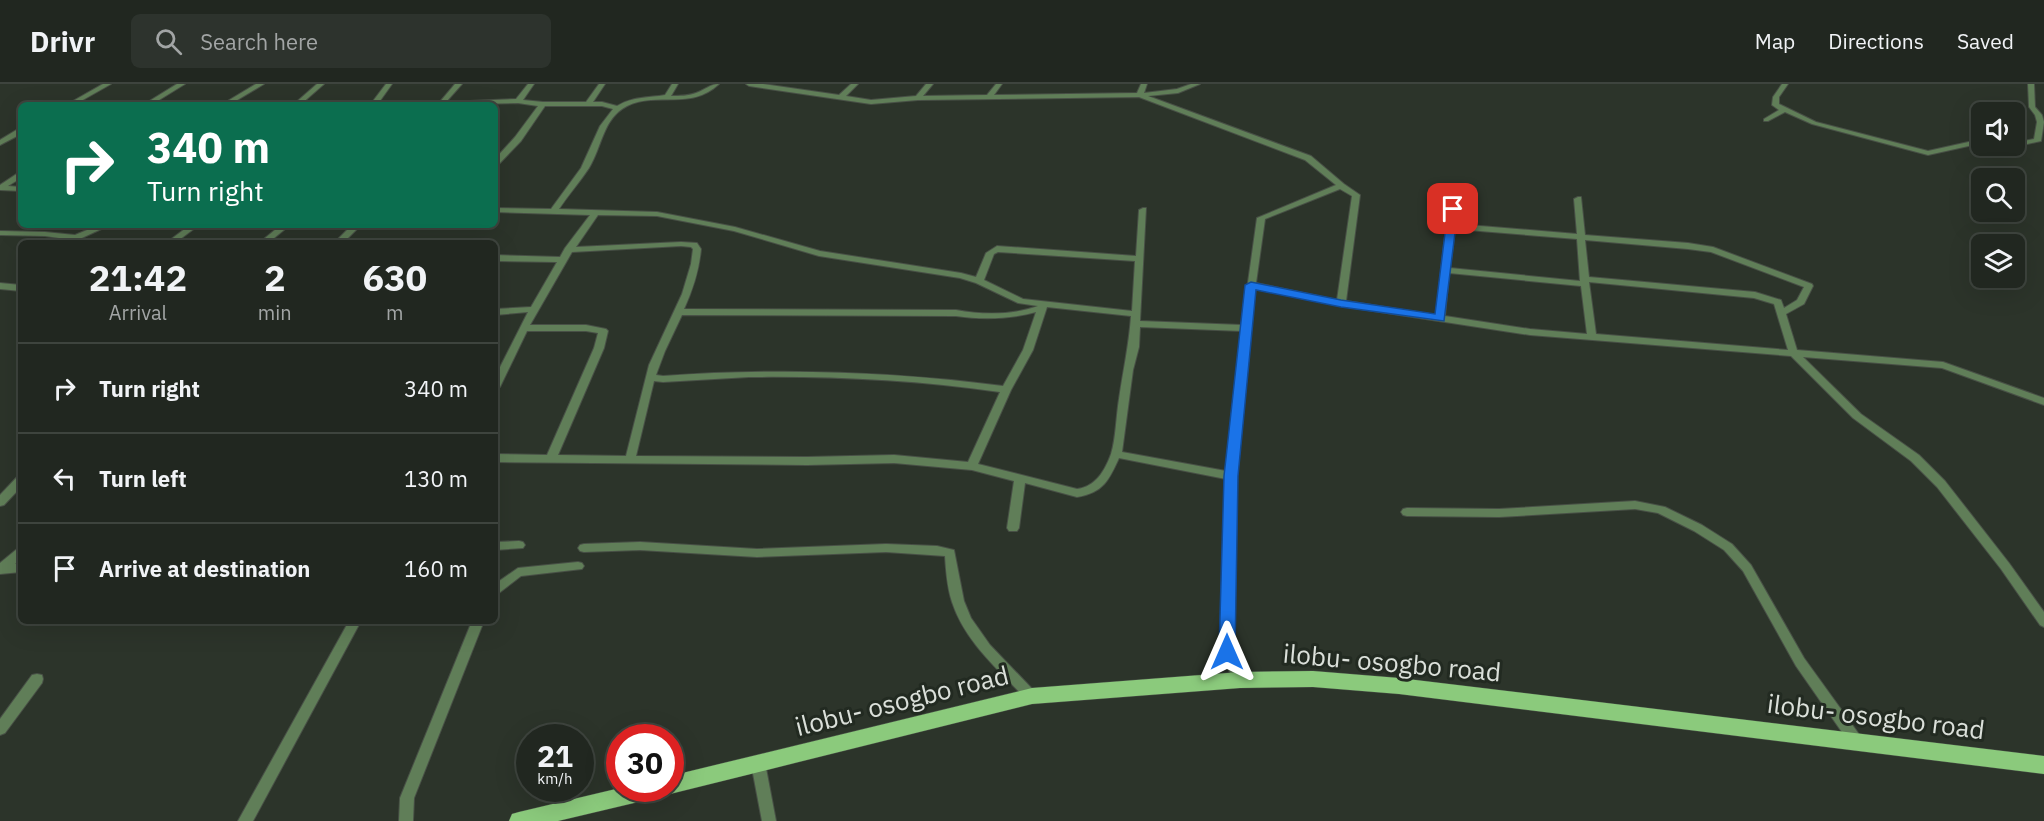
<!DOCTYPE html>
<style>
body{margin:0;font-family:"IBM Plex Sans",sans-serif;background:#2d332d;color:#f1f3f6;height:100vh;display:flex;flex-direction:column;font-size:22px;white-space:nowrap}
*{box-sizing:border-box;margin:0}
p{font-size:20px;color:#a2a5a5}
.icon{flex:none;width:33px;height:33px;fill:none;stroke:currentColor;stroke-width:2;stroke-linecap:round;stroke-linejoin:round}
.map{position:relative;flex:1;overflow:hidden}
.details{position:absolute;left:18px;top:156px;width:480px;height:384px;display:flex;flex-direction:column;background:#212720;border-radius:9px;box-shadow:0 6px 24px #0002,0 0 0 2px #3e443e}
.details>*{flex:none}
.guide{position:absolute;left:18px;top:18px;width:480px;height:126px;border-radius:9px;box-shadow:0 6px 24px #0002,0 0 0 2px #3e443e;background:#0b6e4f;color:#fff;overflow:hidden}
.fabs{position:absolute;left:1971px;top:18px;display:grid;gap:12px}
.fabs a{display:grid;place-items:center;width:54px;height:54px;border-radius:9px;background:#212720;box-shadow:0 6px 24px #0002,0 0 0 2px #3e443e;font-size:30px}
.speed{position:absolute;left:516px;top:640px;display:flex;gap:12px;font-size:30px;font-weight:700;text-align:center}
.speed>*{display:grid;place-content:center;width:78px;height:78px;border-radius:50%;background:#212720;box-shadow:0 6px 24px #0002,0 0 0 2px #3e443e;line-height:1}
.speed small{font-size:15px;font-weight:400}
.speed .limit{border:9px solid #d22;background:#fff;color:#111}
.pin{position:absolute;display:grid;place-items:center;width:51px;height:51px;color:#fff;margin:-26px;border-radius:12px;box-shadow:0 3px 9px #0006}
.me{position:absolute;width:66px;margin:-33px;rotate:0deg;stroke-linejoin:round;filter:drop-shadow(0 0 4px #0008)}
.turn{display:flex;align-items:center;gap:21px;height:126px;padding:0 30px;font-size:27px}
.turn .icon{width:78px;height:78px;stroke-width:2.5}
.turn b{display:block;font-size:42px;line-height:51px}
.eta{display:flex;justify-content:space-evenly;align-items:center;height:102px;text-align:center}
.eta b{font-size:36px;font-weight:800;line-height:42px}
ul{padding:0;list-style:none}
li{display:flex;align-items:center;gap:18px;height:90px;padding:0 30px;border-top:2px solid #3e443e}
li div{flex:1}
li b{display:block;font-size:22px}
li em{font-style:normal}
header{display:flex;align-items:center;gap:36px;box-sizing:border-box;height:84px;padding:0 30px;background:#212720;border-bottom:2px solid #3e443e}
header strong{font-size:28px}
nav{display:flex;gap:33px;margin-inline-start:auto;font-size:21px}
.search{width:420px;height:54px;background:#2d332d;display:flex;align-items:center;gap:15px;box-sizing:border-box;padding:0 21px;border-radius:9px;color:#a2a5a5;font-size:22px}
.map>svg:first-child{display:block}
</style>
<header>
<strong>Drivr</strong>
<div class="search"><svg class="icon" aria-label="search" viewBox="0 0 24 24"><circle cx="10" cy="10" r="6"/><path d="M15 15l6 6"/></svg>Search here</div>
<nav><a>Map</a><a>Directions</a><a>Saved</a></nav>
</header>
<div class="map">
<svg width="2044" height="737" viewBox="0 0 2044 737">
<rect width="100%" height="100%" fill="#2c342a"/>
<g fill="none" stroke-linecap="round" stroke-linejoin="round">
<!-- minor casing -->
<g stroke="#485046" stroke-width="2">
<path id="minor" d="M103,0H111L74,21H66Z
M177,0H185L151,21H143Z
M256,0H264L229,21H221Z
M317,0H324L300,21H293Z
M386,0H392L377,21H370Z
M455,0H462L446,18L516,15L528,0H534L523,16L543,18H586L599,0H605L593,18H602L617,22C633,12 649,14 665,11L672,0H678L671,12C680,12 688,12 696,9C705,6 710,0 719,0C690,27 659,7 627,22C603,34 602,63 589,84C580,98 568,111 559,125L657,128L735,143L820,167L961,189L976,193L986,169L997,162L1136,172L1139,126L1143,124H1146L1140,237L1242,241L1257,134L1336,101L1305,76L1139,13L918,16L871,20L749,2L746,0H763L839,11L851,0H858L846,12L871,16L916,12L926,0H933L923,12L987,11L996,0H1002L994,11L1137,9L1141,0H1147L1144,9L1177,5L1191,0H1200L1178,9L1148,12L1311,72L1344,100L1360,111L1346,217L1436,231L1445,152L1450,123H1453L1457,125L1456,140L1577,150L1574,115L1578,113H1581L1585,151L1688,159L1713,163L1812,200L1813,202L1804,220L1786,230L1797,266L1943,278L2044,314V321L1942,284L1803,273L1861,330L1919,371L1945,397L2009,479L2044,528V543L2040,541L2001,485L1937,403L1911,377L1853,334L1791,272L1530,251L1341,222L1255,204L1236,392L1233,568L1246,596L1245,600L1240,601L1235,600L1221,568L1226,395L1119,374C1109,396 1103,409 1077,413L1025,399L1019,444L1017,447H1009L1007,444L1014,397L972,386L894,379L807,381L495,378V370L547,371L594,264L598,249L586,247H527L500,303L495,306V293L528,228L495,231V225L531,223L557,178L495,177V171L560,173L565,164L590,131L495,128V124L551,125L581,84L600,42L613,25L602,22H545L521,57L498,81H495V75L515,53L538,22L518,19L427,21L430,19H439ZM1340,105L1352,112L1337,216L1256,199L1265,135ZM598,131L657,132L734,147L819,172L960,194L976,199L1018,219L1038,222C1013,231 983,231 956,226L684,225C693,205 699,187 701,165L697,159L681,158L576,163ZM1455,145L1577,155L1580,197L1450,184ZM1585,156L1688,165L1711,168L1804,203L1797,216L1784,224L1781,216L1755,208L1589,193ZM681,162L691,163L693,165L691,180L682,210L649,281L626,372L558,371L604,264L608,247L606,245L586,241H530L572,168ZM998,168L1135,177L1132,227L1023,215L984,196L994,170ZM1449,189L1581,202L1587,250L1530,245L1445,232ZM1589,198L1754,214L1774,220L1788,266L1596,250ZM1047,223L1131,232C1129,261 1123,287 1119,315C1116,333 1116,354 1111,370C1105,387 1095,403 1077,405L978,380L1011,306L1033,266ZM1036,228L1023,266L1003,302C890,287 777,284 663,292L656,291L665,267L682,231L956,232C983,236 1010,235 1036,228ZM1140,243L1242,247L1226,387L1122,368L1133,286L1139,263ZM749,293C833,292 916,296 1000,308L968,378L894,371L807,373L636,372L654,297L663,298Z
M1782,0H1788L1779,13V20L1816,38L1928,67L1982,55V59L1928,71L1812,40L1785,28L1768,37H1764V35L1779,26L1772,21L1773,13Z
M2028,0H2034L2035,23L2042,31L2044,38L2041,57L2014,63L2011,62H2014V59L2034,55L2037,38L2035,31L2029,23Z
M18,45H21V50L0,61V56Z
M18,89H21V94L8,102L21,103V107L0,106V101Z
M99,141H110L71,159H66V155L45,152L0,151V147L45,148L75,151Z
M190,141H199L175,159H166Z
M281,141H290L268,159H259Z
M352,141H361L343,159H334Z
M0,199L21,201V207L0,205Z
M21,392V403L4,421L0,422V411L17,393Z
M1635,417L1665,423L1702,441L1732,460L1751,481L1804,574L1861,653L1863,657L1861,661L1856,663L1851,661L1796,582L1743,487L1724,466L1694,447L1658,429L1635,425L1499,433L1407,432L1403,431L1401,428L1403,425L1407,424L1499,425Z
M519,457L523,458L525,461L523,464L495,466V458Z
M640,458L757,465L886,460L937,462L954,466L964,517L971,534L990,561L1039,612L1037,616L1032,617L1027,616C999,586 965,558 952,518C947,503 946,487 945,472L886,468L757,473L640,466L584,468L580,467L578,464L580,461L584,460Z
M21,464V475L15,480H21V488L0,490V479L17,465Z
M578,478L582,479L584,482L582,485L521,492L499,509L495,511V500L518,484Z
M349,537H361L253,737H238Z
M472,537H484L414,714L413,737H399L400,714Z
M37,590L42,591L43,595L42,599L5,649L0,651V635L32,591Z
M758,673L763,675L765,679L776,737H762L751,679L753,675Z"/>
</g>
<!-- primary casing -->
<g stroke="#485046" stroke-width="1">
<path id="primary" d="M1313,587L1399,594L2044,672V690L1399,610L1313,603L1240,604L1032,620L670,710L664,708L662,711L655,714L558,737H509L512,730L519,728L620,704L670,705V692L1032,604L1240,588Z"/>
</g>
<!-- minor -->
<use href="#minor" fill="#607e58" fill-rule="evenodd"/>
<!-- primary -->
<use href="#primary" fill="#8bca7c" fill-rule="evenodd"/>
</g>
<!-- route -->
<path fill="#1a73e8" stroke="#114b97" stroke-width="1.5" d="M1453,122L1458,125L1444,237L1341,223L1256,206L1238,392L1235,568L1233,573H1222L1219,568L1224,392L1245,201L1251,198L1341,216L1435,230L1448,125Z"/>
<g text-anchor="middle" stroke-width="6" stroke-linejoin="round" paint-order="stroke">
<!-- near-street labels -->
<g font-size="26" fill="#dbe0da" stroke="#222a21">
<text transform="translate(1392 579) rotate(5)" y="9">ilobu- osogbo road</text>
<text transform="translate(902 617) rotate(-14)" y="9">ilobu- osogbo road</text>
<text transform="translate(1876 633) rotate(7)" y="9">ilobu- osogbo road</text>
</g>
</g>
</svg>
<div class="fabs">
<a><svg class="icon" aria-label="sound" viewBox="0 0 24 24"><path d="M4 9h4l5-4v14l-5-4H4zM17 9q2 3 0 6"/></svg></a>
<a><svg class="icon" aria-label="search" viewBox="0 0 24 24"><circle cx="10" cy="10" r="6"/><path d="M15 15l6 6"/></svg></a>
<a><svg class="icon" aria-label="layers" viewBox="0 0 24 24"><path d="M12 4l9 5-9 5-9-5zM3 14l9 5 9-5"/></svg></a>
</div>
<div class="speed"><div>21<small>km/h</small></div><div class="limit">30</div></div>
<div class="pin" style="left:1453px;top:125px;background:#d93025"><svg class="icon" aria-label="arrive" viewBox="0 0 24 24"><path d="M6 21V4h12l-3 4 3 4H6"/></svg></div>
<svg class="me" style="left:1227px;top:568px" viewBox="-20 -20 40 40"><path d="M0-17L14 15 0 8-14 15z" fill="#1a73e8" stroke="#fff" stroke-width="4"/></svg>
<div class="guide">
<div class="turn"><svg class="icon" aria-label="right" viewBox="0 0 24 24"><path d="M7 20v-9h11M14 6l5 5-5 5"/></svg><div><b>340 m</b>Turn right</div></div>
</div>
<section class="details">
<div class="eta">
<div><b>21:42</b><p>Arrival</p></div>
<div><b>2</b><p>min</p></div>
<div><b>630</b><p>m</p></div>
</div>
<ul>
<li><svg class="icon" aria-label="right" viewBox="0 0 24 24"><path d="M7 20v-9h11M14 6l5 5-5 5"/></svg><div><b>Turn right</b></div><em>340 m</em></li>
<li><svg class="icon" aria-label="left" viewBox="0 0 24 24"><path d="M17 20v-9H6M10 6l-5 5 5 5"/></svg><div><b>Turn left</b></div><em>130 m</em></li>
<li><svg class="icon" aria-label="arrive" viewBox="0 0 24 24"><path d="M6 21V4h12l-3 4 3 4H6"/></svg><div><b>Arrive at destination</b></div><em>160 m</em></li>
</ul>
</section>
</div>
